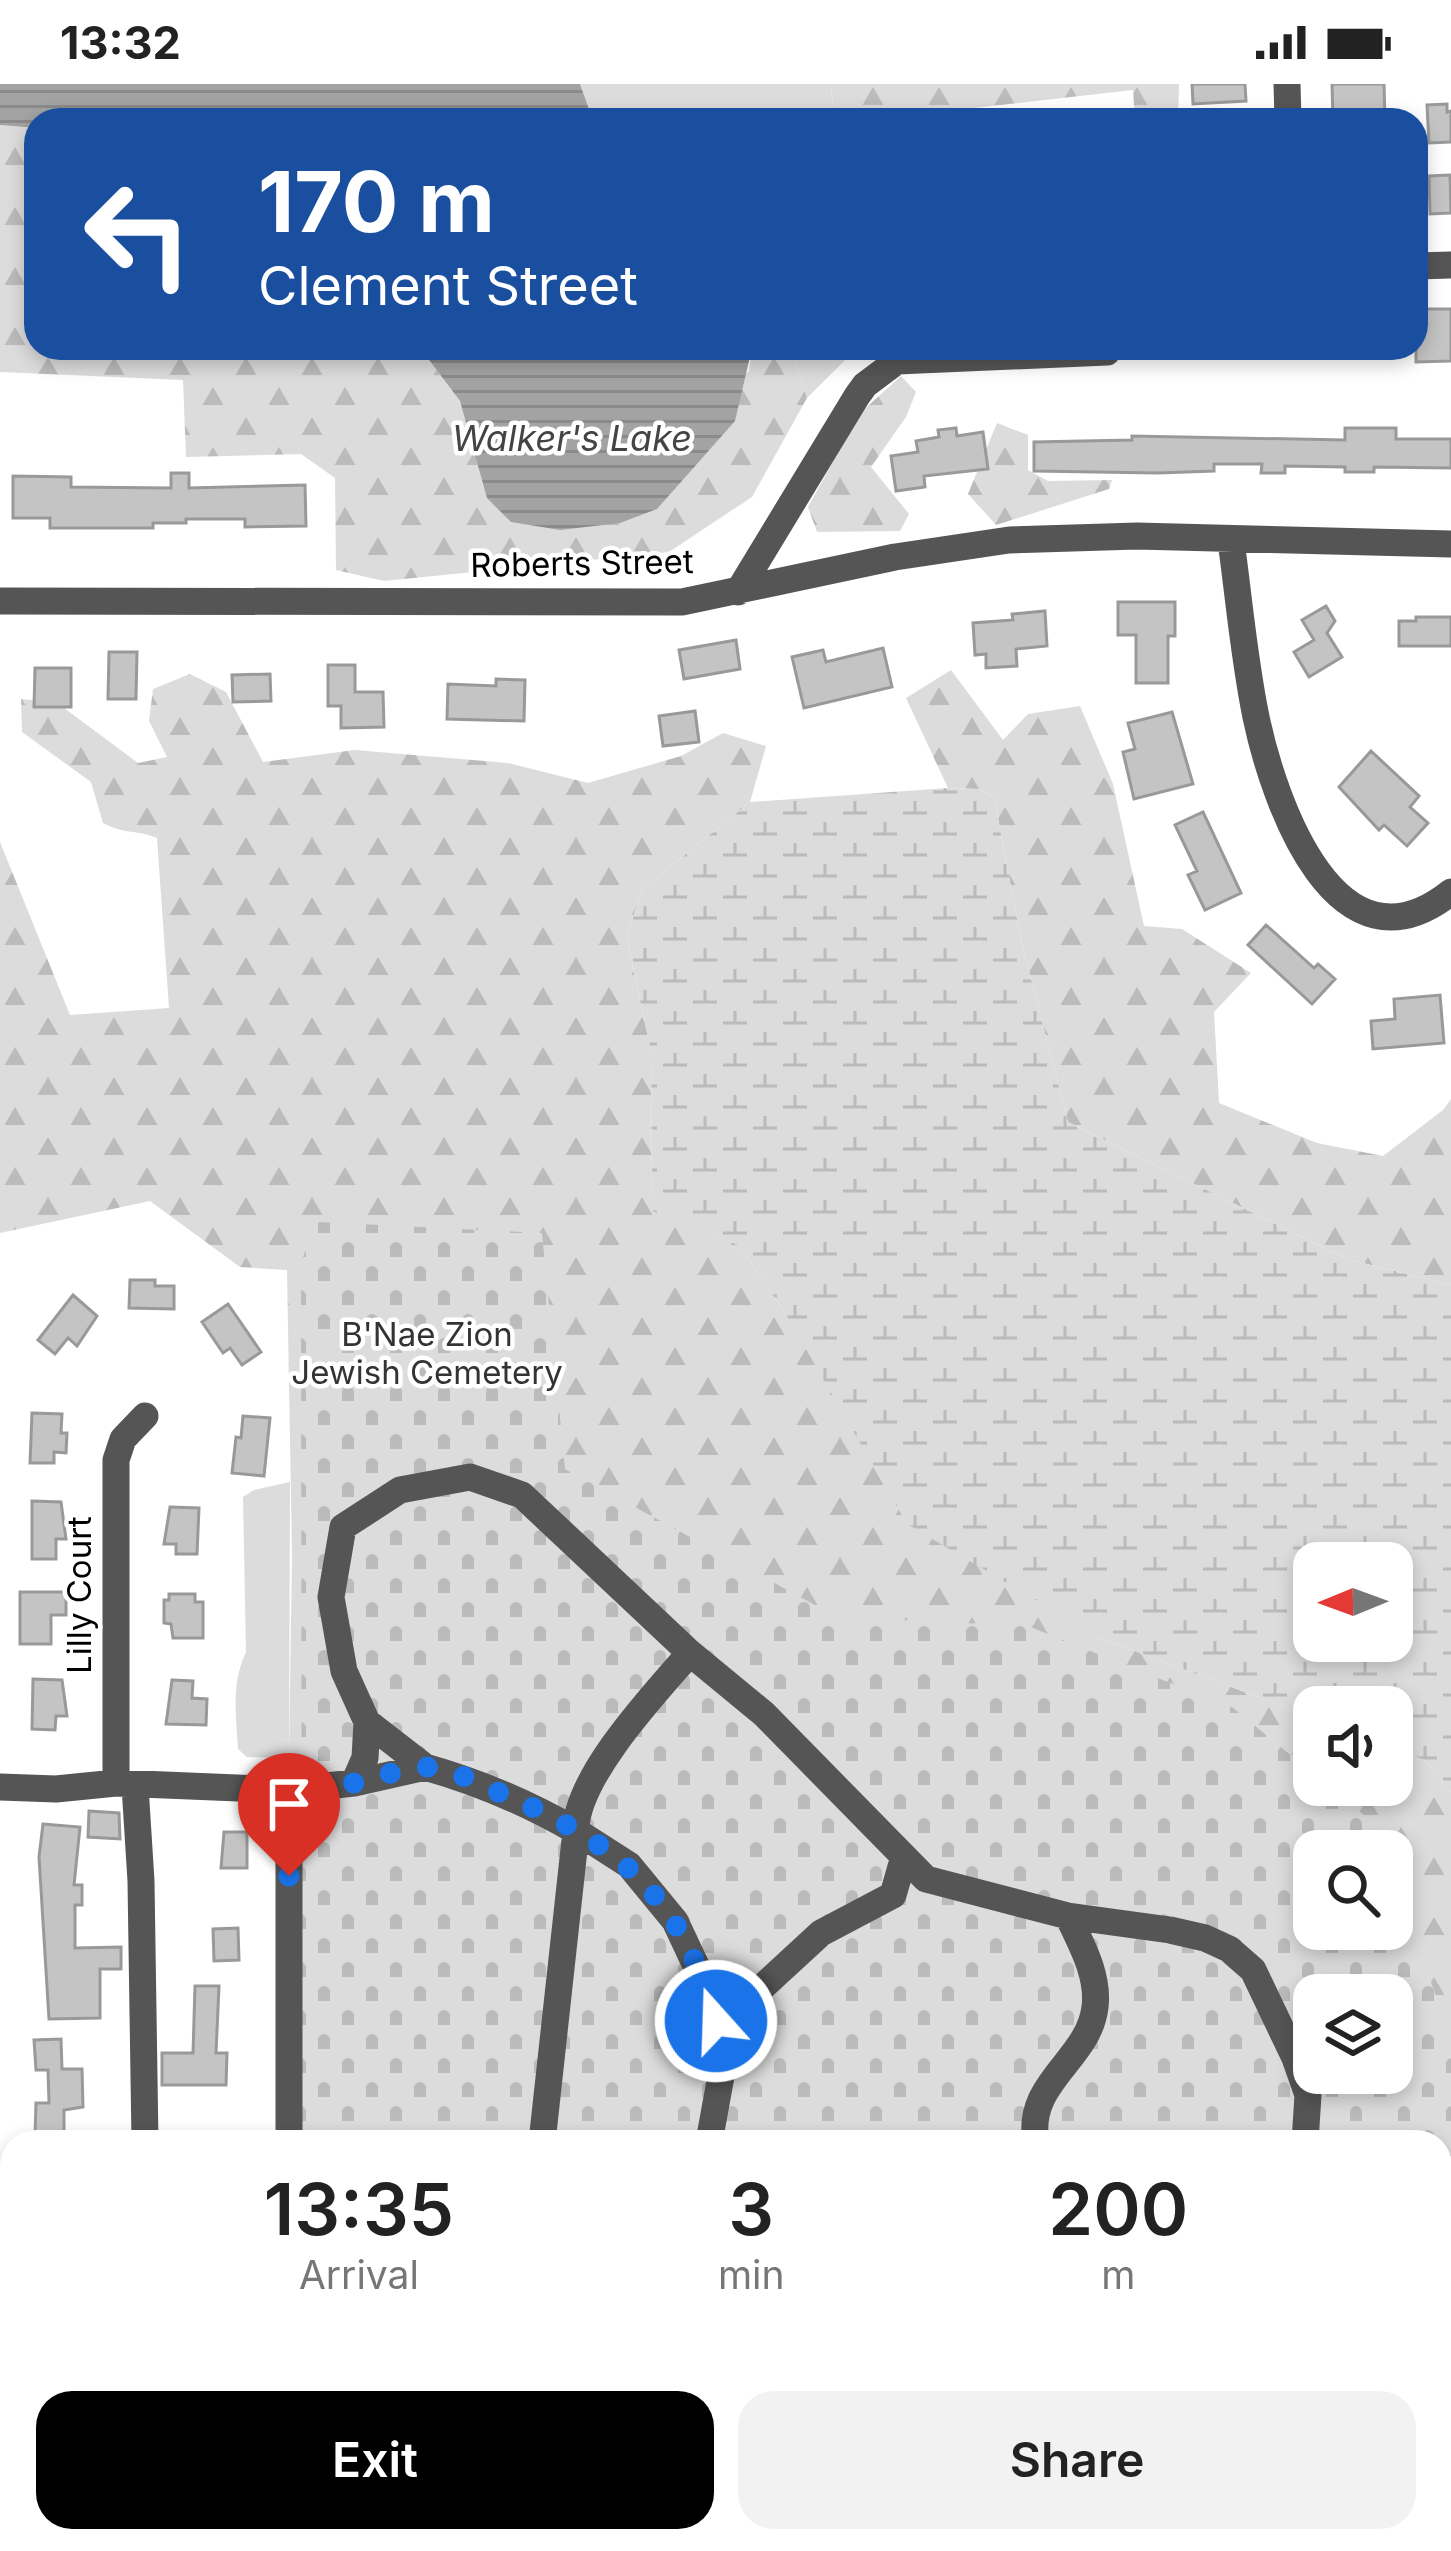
<!DOCTYPE html>
<style>
body{margin:0;font-family:Inter,sans-serif;background:#f2f2f2;color:#222;height:100vh;display:flex;flex-direction:column;font-size:45px;white-space:nowrap}
*{box-sizing:border-box;margin:0}
p{font-size:39px;color:#767676}
.icon{flex:none;width:66px;height:66px;fill:none;stroke:currentColor;stroke-width:2;stroke-linecap:round;stroke-linejoin:round}
.map{position:relative;flex:1;overflow:hidden}
.drawer{position:absolute;left:0px;top:2046px;width:1452px;height:423px;display:flex;flex-direction:column;background:#fff;border-radius:36px 36px 0 0;box-shadow:0 6px 18px #0003}
.drawer>*{flex:none}
.banner{position:absolute;left:24px;top:24px;width:1404px;height:252px;border-radius:36px;box-shadow:0 6px 18px #0003;background:#1a4fa0;color:#fff;overflow:hidden}
.needle{width:78px;rotate:269deg}
.buttons{position:absolute;left:1293px;top:1458px;display:grid;gap:24px}
.buttons a{display:grid;place-items:center;width:120px;height:120px;border-radius:24px;background:#fff;box-shadow:0 6px 18px #0003;font-size:60px}
.pin{position:absolute;display:grid;place-items:center;width:102px;height:102px;color:#fff;margin:-123px -51px;border-radius:50% 50% 50% 0;rotate:-45deg;box-shadow:0 0 12px #0007}
.pin .icon{rotate:45deg}
.me{position:absolute;width:132px;margin:-66px;rotate:340deg;stroke-linejoin:round;filter:drop-shadow(0 0 9px #0008)}
.turn{display:flex;align-items:center;gap:42px;height:252px;padding:0 36px;font-size:54px}
.turn .icon{width:156px;height:156px;stroke-width:2.5}
.turn b{display:block;font-size:84px;line-height:102px}
.eta{display:flex;justify-content:space-evenly;align-items:center;height:204px;text-align:center}
.eta b{font-size:72px;font-weight:600;line-height:84px}
.action{display:flex;gap:24px;margin-top:auto;padding:24px 36px}
.action a{flex:1;height:138px;border-radius:36px;background:#000;color:#fff;font-size:48px;font-weight:600;line-height:138px;text-align:center}
.action a+a{background:#f2f2f2;color:#222}
.status{display:flex;justify-content:space-between;align-items:center;height:84px;padding:0 60px;background:#fff;direction:ltr}
.status svg{height:33px;fill:currentColor}
.map>svg:first-child{display:block}
</style>
<div class="status"><b>13:32</b><svg viewBox="0 0 49 12"><path d="M0 12V9h3v3zM5 12V6h3v6zM10 12V3h3v9zM15 12V0h3v12zM26 1h20v11H26zM47 4h2v5h-2z"/></svg></div>
<div class="map">
<svg width="1451" height="2467" viewBox="0 0 1451 2467">
<defs>
<pattern id="forest-firs" width="22" height="20" patternUnits="userSpaceOnUse" patternTransform="scale(3)"><rect width="22" height="20" fill="#dcdcdc"/><path d="M5 1l3.5 6h-7zM16 11l3.5 6h-7z" fill="#bbb"/></pattern>
<pattern id="wetland-marsh" width="20" height="14" patternUnits="userSpaceOnUse" patternTransform="scale(3)"><rect width="20" height="14" fill="#dcdcdc"/><path d="M1 5h8M5 5V1M11 12h8M15 12V8" fill="none" stroke="#bbb"/></pattern>
<pattern id="cemetery-stones" width="16" height="16" patternUnits="userSpaceOnUse" patternTransform="scale(3)"><rect width="16" height="16" fill="#dcdcdc"/><path d="M2 7V4a2 2 0 0 1 4 0v3zM10 15v-3a2 2 0 0 1 4 0v3z" fill="#bbb"/></pattern>
<pattern id="water-rules" width="6" height="5" patternUnits="userSpaceOnUse" patternTransform="scale(3)"><rect width="6" height="5" fill="#a3a3a3"/><path d="M0 2.5h6" fill="none" stroke="#8b8b8b"/></pattern>
</defs>
<rect width="100%" height="100%" fill="#fff"/>
<!-- grass -->
<path fill="#dcdcdc" d="M580,0H831L834,36H593Z
M791,264H857L807,314Z
M290,1398L289,1674L247,1673L238,1665C236,1630 231,1600 246,1568L243,1413L254,1406Z"/>
<!-- forest -->
<path fill="url(#forest-firs)" fill-rule="evenodd" d="M831,0H1179L1178,36H1135L1133,6L912,31L911,36H834Z
M0,41L36,44V264H420L460,317L473,357L749,288L752,264H791L807,314L752,413L669,468L384,497L336,486L335,394L301,370L186,373L183,296L0,288Z
M901,292L916,308L906,333L871,383L909,430L900,447L817,448L808,423L859,330Z
M997,339L1028,351V386L1048,397L1112,396L1109,405L996,441L968,410Z
M951,586L1003,656L1028,630L1080,622L1113,700L1144,842L1182,845L1251,889L1214,928L1219,1019L1317,1059L1383,1072L1443,1026L1451,1015V1201L1347,1175L1068,1038L1021,856L994,713L978,705L948,704L906,614Z
M190,590L226,608L263,678L355,666L508,679L588,699L681,672L723,649L766,662L750,718L644,804L626,851L651,967L652,1126L739,1161L785,1229L1100,1554L1314,1634V1701H1392V1664L1425,1676L1451,1708V2362L1440,2373V2058L1392,1989V1911L313,1673L289,1674L292,1470L287,1186L240,1183L150,1117L0,1149V758L70,931L169,924L157,754C135,745 126,751 103,739L91,698L22,648L21,615L56,618L138,679L167,673L149,637L153,605ZM1314,1767H1392V1845H1314Z"/>
<!-- wetland -->
<path fill="url(#wetland-marsh)" fill-rule="evenodd" d="M948,704L978,705L994,713L1021,856L1068,1038L1347,1175L1451,1201V1708L1425,1676L1392,1664V1623H1314V1634L1100,1554L907,1440L785,1229L739,1161L652,1127L651,967L626,851L644,804L750,718ZM1314,1479H1392V1557H1314Z"/>
<!-- cemetery -->
<path fill="url(#cemetery-stones)" fill-rule="evenodd" d="M319,1138L542,1149L565,1385L837,1533L1028,1542L1233,1624L1314,1690V1701H1327L1372,1738L1383,1767H1314V1845H1392V1792L1451,1953V2362L1440,2373V2058H302L301,1177ZM1314,1911H1392V1989H1314Z
M303,2457H1360L1350,2467H303Z"/>
<!-- water -->
<path fill="url(#water-rules)" d="M0,0H580L593,36H36V44L0,41Z
M420,264H752L735,337L657,425L620,439L560,446L511,438L487,414L460,317Z"/>
<!-- building -->
<path fill="#c4c4c4" stroke="#999" stroke-width="3" d="M1192,0H1245L1246,17L1193,20Z
M1332,0H1384L1385,36H1333Z
M1447,20V28L1451,27V58L1429,59L1427,21Z
M1450,91L1451,129L1430,130L1429,92Z
M1416,225H1451V277L1416,278Z
M956,344L957,352L983,348L988,385L924,392L925,403L896,407L891,372L918,368L916,357L939,353L938,346Z
M1345,344H1396V355H1451V384L1374,383V388H1345V383L1285,382V389H1261L1262,380H1214V387L1158,389L1034,387V358L1132,356V352L1345,356Z
M171,389H189V404L305,401L306,442L245,443V435H186V439H153V444H50V434H13V392L71,393V403L171,404Z
M1118,518H1175V552H1168V599H1136V551H1118Z
M1326,522L1335,537L1327,549L1342,573L1309,593L1294,568L1314,556L1302,536Z
M1045,527L1047,562L1016,565L1017,582L986,584V570L975,571L973,539L1013,536L1012,530Z
M1416,533H1451V562H1399V537H1416Z
M736,556L740,585L684,595L679,566Z
M883,564L892,603L804,624L792,573L823,566L826,578Z
M109,568H137L136,615H108Z
M328,581H355V608H383L384,643L341,644V622H328Z
M35,584H71V623H34Z
M270,590L271,617L233,618L232,591Z
M496,595L525,596L524,637L447,635L448,600L496,602Z
M695,627L699,658L663,662L659,632Z
M1172,628L1193,700L1134,715L1123,668L1135,665L1128,639Z
M1371,667L1419,712L1410,723L1428,739L1407,762L1384,741L1379,746L1339,703Z
M1203,728L1241,809L1205,826L1188,791L1197,787L1175,741Z
M1266,841L1314,884L1318,880L1335,895L1312,920L1248,861Z
M1440,911L1444,959L1373,965L1371,937L1395,935L1394,915Z
M130,1196H155V1202H174V1225L129,1224Z
M73,1211L97,1232L77,1262L68,1254L55,1270L38,1256Z
M228,1220L261,1268L242,1281L230,1264L223,1269L202,1238Z
M32,1329L62,1330L61,1349H67L66,1369L54,1368V1379H30Z
M243,1332L270,1334L264,1392L232,1389L236,1353L241,1354Z
M32,1417L61,1418L66,1455H56V1475H32Z
M170,1423L199,1424L197,1470H176V1460H164Z
M20,1508H66V1531H51V1560H20Z
M169,1510H195V1518H203V1554H173L171,1540L164,1539V1516H169Z
M33,1595L62,1596L67,1632H56L55,1646L32,1645Z
M172,1596L193,1597L192,1614L207,1615L206,1641L166,1640Z
M89,1727L119,1729L120,1755L88,1753Z
M43,1740L80,1743L74,1801H82V1821H75V1864L121,1863V1885H100V1934L49,1935L39,1773Z
M224,1748H247V1784H221Z
M238,1844L239,1876L214,1877L213,1845Z
M195,1902H219L216,1969H227L226,2001H162V1969H193Z
M61,1955L62,1985H82L83,2023L64,2026V2052H35L36,2019H49L48,1986H36L34,1956Z"/>
<g fill="none" stroke-linecap="round" stroke-linejoin="round">
<!-- minor -->
<path stroke="#555" stroke-width="27" d="M1287,0L1288,36
M1416,182L1451,181
M1231,457C1239,515 1244,575 1256,633C1274,719 1337,899 1451,808
M738,508L857,312L865,301L897,277L1107,268
M0,517L682,518L895,473L1009,456L1137,452L1451,460
M690,1569C655,1609 575,1694 576,1747L629,1781L675,1837L707,1905L725,1970L709,2058
M425,1683C478,1698 528,1719 576,1747L542,2058
M116,1699V1376L123,1355L145,1332
M354,1699L365,1674L367,1638
M135,1702L141,1797L145,2058
M0,1703L56,1705L116,1699L289,1706L354,1699L425,1683L367,1638L344,1587L331,1513L343,1443L400,1406L470,1393L522,1411L690,1569L764,1630L926,1795L1068,1832L1170,1846L1205,1854L1229,1865L1253,1886L1295,1974L1308,2011L1305,2058
M707,1905L758,1907L821,1849L893,1811L903,1776
M725,1970L758,1907
M289,2058V1706
M1036,2058C1025,1998 1089,1976 1095,1923C1099,1891 1081,1860 1068,1832
M0,2310H12
M140,2457V2467
M290,2457V2467
M654,2457L658,2467
M418,2467V2457
M704,2467L716,2457"/>
</g>
<g fill="none" stroke-linecap="round" stroke-linejoin="round">
<!-- route -->
<path stroke="#1a73e8" stroke-width="21" stroke-dasharray="0 37.8" d="M289,1792V1706C314,1704 338,1703 363,1697C382,1693 407,1682 426,1683C452,1684 481,1701 505,1711C621,1761 681,1813 716,1937"/>
</g>
<g text-anchor="middle" stroke-width="9" stroke-linejoin="round" paint-order="stroke">
<!-- street labels -->
<g font-size="33" fill="#000" stroke="#fff">
<text transform="translate(582 479) rotate(-1)" y="12">Roberts Street</text>
<text transform="translate(79 1511) rotate(-90)" y="12">Lilly Court</text>
</g>
<!-- park labels -->
<g font-size="33" fill="#333" stroke="#fff">
<text x="427" y="1262">B'Nae Zion<tspan x="427" dy="38">Jewish Cemetery</tspan></text>
</g>
<!-- water labels -->
<g font-size="36" font-style="italic" fill="#444" stroke="#fff">
<text x="572" y="367">Walker's Lake</text>
</g>
</g>
</svg>
<div class="buttons">
<a><svg class="needle" viewBox="-14 -14 28 28"><path d="M0-13l5 13h-10z" fill="#e53935"/><path d="M0 13l5-13h-10z" fill="#767676"/></svg></a>
<a><svg class="icon" aria-label="sound" viewBox="0 0 24 24"><path d="M4 9h4l5-4v14l-5-4H4zM17 9q2 3 0 6"/></svg></a>
<a><svg class="icon" aria-label="search" viewBox="0 0 24 24"><circle cx="10" cy="10" r="6"/><path d="M15 15l6 6"/></svg></a>
<a><svg class="icon" aria-label="layers" viewBox="0 0 24 24"><path d="M12 4l9 5-9 5-9-5zM3 14l9 5 9-5"/></svg></a>
</div>
<div class="pin" style="left:289px;top:1792px;background:#d93025"><svg class="icon" aria-label="arrive" viewBox="0 0 24 24"><path d="M6 21V4h12l-3 4 3 4H6"/></svg></div>
<svg class="me" style="left:716px;top:1937px" viewBox="-20 -20 40 40"><circle r="17" fill="#1a73e8" stroke="#fff" stroke-width="3"/><path d="M0-11L8 9 0 5-8 9z" fill="#fff"/></svg>
<div class="banner">
<div class="turn"><svg class="icon" aria-label="left" viewBox="0 0 24 24"><path d="M17 20v-9H6M10 6l-5 5 5 5"/></svg><div><b>170 m</b>Clement Street</div></div>
</div>
<section class="drawer">
<div class="eta">
<div><b>13:35</b><p>Arrival</p></div>
<div><b>3</b><p>min</p></div>
<div><b>200</b><p>m</p></div>
</div>
<div class="action"><a>Exit</a><a>Share</a></div>
</section>
</div>
